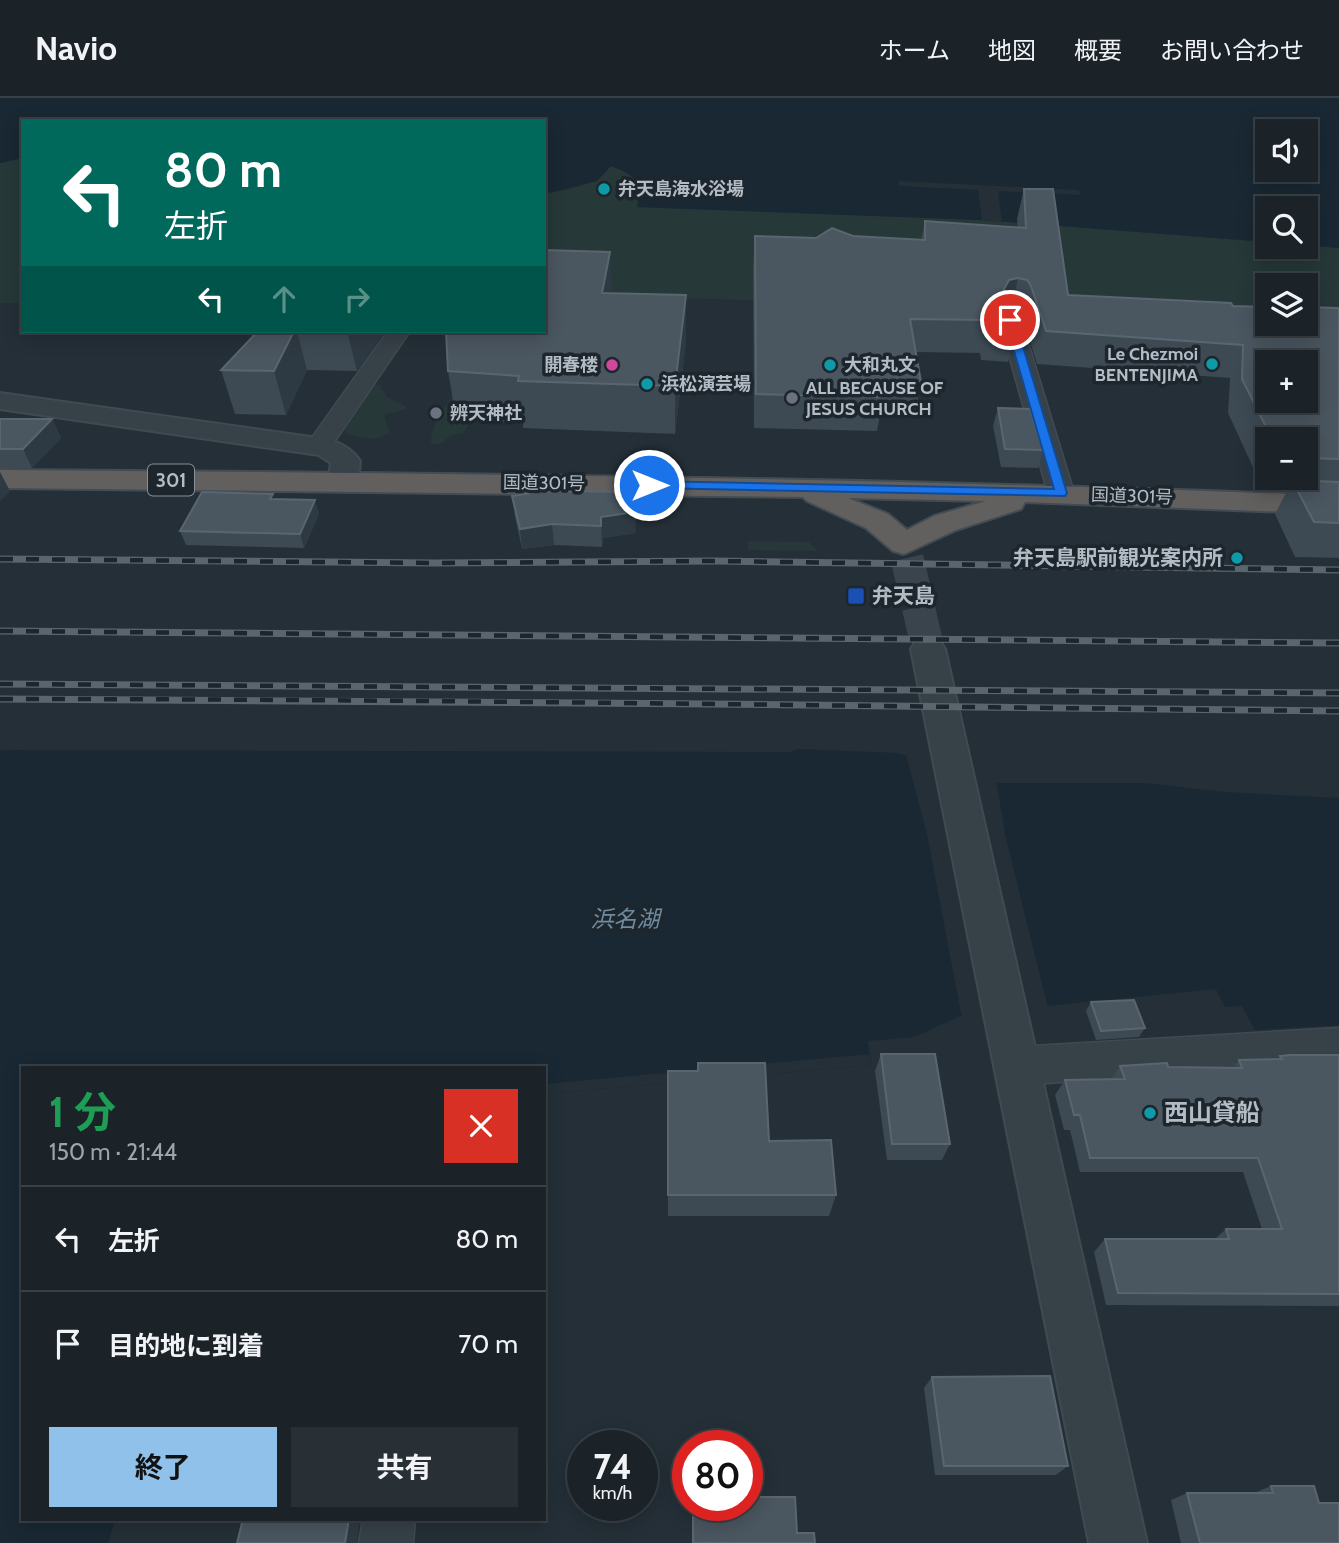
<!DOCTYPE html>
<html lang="ja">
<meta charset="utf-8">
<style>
body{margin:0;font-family:Cabin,"Noto Sans JP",sans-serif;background:#282f35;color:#f1f3f6;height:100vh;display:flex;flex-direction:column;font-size:26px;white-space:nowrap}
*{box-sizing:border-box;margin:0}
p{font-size:23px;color:#a0a4a8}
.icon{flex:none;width:38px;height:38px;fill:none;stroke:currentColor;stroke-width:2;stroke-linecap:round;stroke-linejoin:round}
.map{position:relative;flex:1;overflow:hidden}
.details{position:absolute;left:21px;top:968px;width:525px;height:455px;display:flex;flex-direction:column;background:#1b2329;border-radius:0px;box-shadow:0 4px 18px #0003,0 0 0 2px #394046}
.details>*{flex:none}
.banner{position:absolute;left:21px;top:21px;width:525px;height:214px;border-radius:0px;box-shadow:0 4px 18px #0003,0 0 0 2px #394046;background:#00695c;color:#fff;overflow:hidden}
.controls{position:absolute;left:1255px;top:21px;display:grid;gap:14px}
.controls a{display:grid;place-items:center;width:63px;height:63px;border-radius:0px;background:#1b2329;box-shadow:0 4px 18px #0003,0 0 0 2px #394046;font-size:35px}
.speed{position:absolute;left:567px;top:1332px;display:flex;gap:14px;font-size:35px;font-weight:700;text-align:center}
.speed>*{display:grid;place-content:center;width:91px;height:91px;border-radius:50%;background:#1b2329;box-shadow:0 4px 18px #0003,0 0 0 2px #394046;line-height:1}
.speed small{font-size:18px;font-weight:400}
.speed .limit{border:10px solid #d22;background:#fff;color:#111}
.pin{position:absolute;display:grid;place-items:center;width:60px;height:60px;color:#fff;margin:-30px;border:4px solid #fff;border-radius:50%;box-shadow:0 2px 7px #0007}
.me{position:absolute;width:77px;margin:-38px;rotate:90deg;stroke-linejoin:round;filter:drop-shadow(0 0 5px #0008)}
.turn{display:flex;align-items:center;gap:24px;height:147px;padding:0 28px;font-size:32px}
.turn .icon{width:91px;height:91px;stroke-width:2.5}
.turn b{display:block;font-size:49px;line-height:60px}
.lanes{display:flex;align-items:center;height:66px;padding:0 28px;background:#0003;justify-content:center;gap:35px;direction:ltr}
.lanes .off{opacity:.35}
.round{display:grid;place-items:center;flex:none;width:74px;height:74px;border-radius:0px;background:#282f35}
.head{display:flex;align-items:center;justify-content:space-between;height:119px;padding:0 28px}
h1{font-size:42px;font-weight:700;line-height:52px;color:#1e9e55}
.action{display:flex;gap:14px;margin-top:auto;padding:14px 28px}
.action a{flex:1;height:80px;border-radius:0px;background:#90c1eb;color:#111;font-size:28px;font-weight:700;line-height:80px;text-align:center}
.action a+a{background:#282f35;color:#f1f3f6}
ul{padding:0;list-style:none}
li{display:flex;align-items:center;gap:21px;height:105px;padding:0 28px;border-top:2px solid #394046}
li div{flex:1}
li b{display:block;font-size:26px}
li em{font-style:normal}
header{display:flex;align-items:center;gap:42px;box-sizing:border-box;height:98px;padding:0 35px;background:#1b2329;border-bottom:2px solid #394046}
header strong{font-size:33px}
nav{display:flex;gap:38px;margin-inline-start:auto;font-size:24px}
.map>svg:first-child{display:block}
</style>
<header>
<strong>Navio</strong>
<nav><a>ホーム</a><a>地図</a><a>概要</a><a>お問い合わせ</a></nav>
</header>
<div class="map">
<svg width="1339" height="1445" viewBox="0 0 1339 1445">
<rect width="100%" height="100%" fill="#242f37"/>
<!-- green -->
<path fill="#263838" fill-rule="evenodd" d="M23,60V205H0V65Z
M610,68C637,78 641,82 638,109L982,122L1267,144V149L1306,147L1339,150V239L1140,232L821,204L544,197V96C564,93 600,86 610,68ZM1267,187H1306V226H1267Z
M371,287H380L387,299L406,308L407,311L384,317L390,334C378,344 360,340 346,336L343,328Z
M455,296L478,305L464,335C459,337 452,336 449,339C442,345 441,348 431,345C430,330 444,306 455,296Z
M748,443L809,444L818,453L748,452Z"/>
<!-- water -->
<path fill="#192833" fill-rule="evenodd" d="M0,0H1339V150L1306,147V110H1267V144L982,122L637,109C643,82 635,77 611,68L597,83L544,96V23H23V60L0,65ZM1267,33H1306V72H1267Z
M797,651L898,655L997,685H1145L1224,694L1339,700V927L1255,932L1242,908L1225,909L1216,891L965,916L914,939L868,943L871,967L544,996V970H23V1421H115L108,1445H0V652L790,654Z"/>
<!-- pier -->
<path fill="#242f37" d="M899,83L1079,92L1080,97L998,93L1002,124L982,122L978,92L899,88Z
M906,657H918L996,681L1005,736L1048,910L962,921L927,736Z
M869,956L871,967L544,996V986Z"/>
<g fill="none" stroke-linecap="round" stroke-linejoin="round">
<!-- tertiary-tunnel -->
<path stroke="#39444c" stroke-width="33" stroke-dasharray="33 17" stroke-linecap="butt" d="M907,460L928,551"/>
<!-- minor casing -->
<g stroke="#414a51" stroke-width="3">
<path id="minor" d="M1010,215L1018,217L1021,222L1074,395L1070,401L1061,403L1052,401L1048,395L999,222L1002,217Z
M388,233H410L328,353L319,356L310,353L306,348Z
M1339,930V966L1016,987L1001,981L995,968L1001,955L1016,949Z
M363,1421H415L413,1445H359Z"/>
</g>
<!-- tertiary casing -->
<g stroke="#414a51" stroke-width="4">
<path id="tertiary" d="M0,295L325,341C340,344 351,350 360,363L358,383L353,389L343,392L333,389L328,383L331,365L319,357L0,311Z
M928,540L940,543L945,551L1147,1445H1089L911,551L916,543Z"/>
</g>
<!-- trunk casing -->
<g stroke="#434c53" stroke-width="4">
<path id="trunk" d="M0,372C447,375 893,380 1339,398V416L1025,404L1021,411L956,432L904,456L893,453L866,430L807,403L803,399L0,390ZM848,400L986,403L934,418L907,432L888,416Z"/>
</g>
<!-- minor -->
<use href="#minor" fill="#374148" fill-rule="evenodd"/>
<!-- tertiary -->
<use href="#tertiary" fill="#374148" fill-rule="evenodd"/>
<!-- trunk -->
<use href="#trunk" fill="#62605e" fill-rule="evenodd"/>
<!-- rail casing -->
<g stroke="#5a666e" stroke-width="7">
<path id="rail" d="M0,461L433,465L716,463L1339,472
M0,533L1339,545
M0,586L1339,595
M0,601C446,601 893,609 1339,613"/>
</g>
<!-- rail -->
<use href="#rail" stroke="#1d262d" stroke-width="4.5" stroke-dasharray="13" stroke-linecap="butt"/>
</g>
<!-- wall -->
<path fill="#3d4a53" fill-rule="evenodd" d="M1024,91L1068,197L1233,208L1339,210V460L1295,459L1275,416L1287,393H1264L1228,315L1230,280L1037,266L1023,221L1019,214L1011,212L1016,231L1008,264L981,262L980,255L915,254L921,284L915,318L880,317L877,333L754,330L753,169L755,138L816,140L853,138L921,142L925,123L1018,129L1017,121ZM1267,341H1306V380H1267Z
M612,195L686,197V243L675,336L523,330V325L456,320L448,273Z
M258,233H385L357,273L307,272L286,317L235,316L221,272Z
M998,310L1043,352L1038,370L1001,369L993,328Z
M0,321H52L61,340L32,370H0Z
M512,398L636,435L603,440L602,449L554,447L522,451L515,419Z
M274,401L319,416L304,450L186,447L180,433Z
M1091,904L1145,930L1139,939L1096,942L1086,913Z
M881,956L950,1046L942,1062H887L875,973Z
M1339,957V1208L1106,1207L1094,1154L1105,1141H1215L1226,1131H1262L1243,1074H1080L1070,1032H1064L1055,997L1065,982L1111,981L1120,968L1233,970L1239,962L1277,961L1280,958Z
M668,973H698L769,1043L836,1097L829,1118H668Z
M932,1279L1068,1368L1056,1377H935L924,1290Z
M1271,1388L1319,1405L1339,1445H1181L1171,1402L1187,1395H1254Z"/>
<!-- shaded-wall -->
<path fill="#2e3a43" d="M610,154L612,199L602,195Z
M1018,180L1011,212L1004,191L1009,182Z
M686,197V243L675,336V288Z
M294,233H297L307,272L286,317L274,273Z
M347,233H385L357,273Z
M52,321L61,340L32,370L23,351Z
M0,374L10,393L0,403Z
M315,402L319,416L304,450L300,436Z
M635,414L636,435L603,440L602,449L601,419Z
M552,426L554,447L522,451L520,431Z
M349,1421H360L357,1445H345Z"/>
<!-- building -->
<path fill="#4a5660" stroke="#5a666f" stroke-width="2" fill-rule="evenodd" d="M1024,91H1053L1068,197L1231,205L1233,208L1267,209V226H1306V209L1339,210V361L1306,360V341H1272L1242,281L1243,247L1046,233L1031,188L1027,182L1018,180L1009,182L1004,191L1016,231L989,229L987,222L910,221L921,284L880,283L882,299L756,296L755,138L816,140L832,130L853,138L925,142V123L1026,130ZM1267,264H1306V303H1267Z
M544,152L610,154L602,195L686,197L675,288L518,283L519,278L448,273L446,233H544Z
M258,233H294L274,273L221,272Z
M998,310L1030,311L1043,352L1005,351Z
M0,321H52L23,351H0Z
M1292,382L1339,384V425L1314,424Z
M544,393L634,394L635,414L601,419V428L552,426L520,431L512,398Z
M202,394L273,396L270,401L315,402L300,436L180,433Z
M1134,902L1145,930L1101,933L1091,904Z
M881,956H935L950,1046H892Z
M1290,957H1339V1196L1118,1195L1105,1141H1229L1226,1131H1282L1258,1060H1090L1080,1017H1074L1065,982L1125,981L1120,968L1167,965L1168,969L1242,970L1239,962L1282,961L1280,958Z
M698,965H765L769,1043L831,1042L836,1097H668V973H698Z
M1050,1278L1068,1368H944L932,1279Z
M1271,1388H1314L1319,1405H1339V1445H1200L1187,1395H1273Z
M747,1399H795L797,1435H814L815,1445H693V1407H747Z
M243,1421H349L345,1445H237Z"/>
<!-- route -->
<path fill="#1a73e8" stroke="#114b97" stroke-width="2" d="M1010,219L1015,222L1067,395L1065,398L649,390L643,387L649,383L1054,391L1005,222Z"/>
<!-- markers -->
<g fill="#0f9aa8" stroke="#1d262d" stroke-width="2.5">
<circle cx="604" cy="91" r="7"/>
<circle cx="1212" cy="266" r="7"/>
<circle cx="830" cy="267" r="7"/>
<circle cx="647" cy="286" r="7"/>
<circle cx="1237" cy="460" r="7"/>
<circle cx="1150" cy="1015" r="7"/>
</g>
<circle fill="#d1479c" stroke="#1d262d" stroke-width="2.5" cx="612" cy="267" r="7"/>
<g fill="#6b7280" stroke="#1d262d" stroke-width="2.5">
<circle cx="792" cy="300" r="7"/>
<circle cx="436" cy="315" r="7"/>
</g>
<rect fill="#1a4fb4" stroke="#1d262d" stroke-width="2.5" x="847" y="489" width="18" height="18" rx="3.5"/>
<g text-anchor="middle" stroke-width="7" stroke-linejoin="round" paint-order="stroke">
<!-- far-poi labels -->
<g font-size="18" font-weight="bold" fill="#b3bcc4" stroke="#1d262d" text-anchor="start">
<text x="618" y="97">弁天島海水浴場</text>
<text x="1198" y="262" text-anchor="end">Le Chezmoi<tspan x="1198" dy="21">BENTENJIMA</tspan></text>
<text x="598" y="273" text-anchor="end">開春楼</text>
<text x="844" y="273">大和丸文</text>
<text x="661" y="292">浜松演芸場</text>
<text x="806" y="296">ALL BECAUSE OF<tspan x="806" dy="21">JESUS CHURCH</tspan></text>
<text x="450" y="321">辨天神社</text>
</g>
<!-- far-street labels -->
<g font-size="18" fill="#b3bcc4" stroke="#1d262d">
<text transform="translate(544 385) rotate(1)" y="6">国道301号</text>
<text transform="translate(1132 398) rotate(2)" y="6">国道301号</text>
</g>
<!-- shield labels -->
<rect fill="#1d262d" stroke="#868f97" stroke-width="2" x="148" y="366.5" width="46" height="31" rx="5"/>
<g font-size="19" font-weight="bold" fill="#b3bcc4">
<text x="171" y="389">301</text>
</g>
<!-- poi labels -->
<g font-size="21" font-weight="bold" fill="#b3bcc4" stroke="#1d262d" text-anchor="end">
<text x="1223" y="467">弁天島駅前観光案内所</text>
<text x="872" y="505" text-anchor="start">弁天島</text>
</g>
<!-- water labels -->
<g font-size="23" font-style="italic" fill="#6f8b9f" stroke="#1d262d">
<text x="625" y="829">浜名湖</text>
</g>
<!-- near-poi labels -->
<g font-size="24" font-weight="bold" fill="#b3bcc4" stroke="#1d262d" text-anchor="start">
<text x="1164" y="1023">西山貸船</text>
</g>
</g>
</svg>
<div class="controls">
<a><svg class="icon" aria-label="sound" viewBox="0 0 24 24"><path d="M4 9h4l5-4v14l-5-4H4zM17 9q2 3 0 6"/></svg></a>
<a><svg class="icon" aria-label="search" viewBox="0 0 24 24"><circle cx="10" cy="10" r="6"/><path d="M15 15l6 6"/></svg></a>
<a><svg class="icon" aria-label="layers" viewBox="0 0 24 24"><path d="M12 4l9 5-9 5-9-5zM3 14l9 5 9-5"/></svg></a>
<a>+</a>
<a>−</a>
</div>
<div class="speed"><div>74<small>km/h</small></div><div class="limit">80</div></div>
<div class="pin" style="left:1010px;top:222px;background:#d93025"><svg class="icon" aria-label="arrive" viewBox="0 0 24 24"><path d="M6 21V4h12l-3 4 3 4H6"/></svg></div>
<svg class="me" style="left:649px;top:387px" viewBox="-20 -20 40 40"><circle r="17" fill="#1a73e8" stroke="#fff" stroke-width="3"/><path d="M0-11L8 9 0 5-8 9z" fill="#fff"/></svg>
<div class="banner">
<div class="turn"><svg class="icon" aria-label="left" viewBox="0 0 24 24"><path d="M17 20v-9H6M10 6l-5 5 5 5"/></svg><div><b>80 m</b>左折</div></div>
<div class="lanes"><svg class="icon" aria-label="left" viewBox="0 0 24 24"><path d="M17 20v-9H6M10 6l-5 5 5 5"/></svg><svg class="icon off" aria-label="ahead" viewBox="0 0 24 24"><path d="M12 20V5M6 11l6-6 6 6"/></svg><svg class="icon off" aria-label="right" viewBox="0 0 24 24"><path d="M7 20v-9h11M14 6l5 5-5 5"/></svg></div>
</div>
<section class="details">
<div class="head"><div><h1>1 分</h1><p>150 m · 21:44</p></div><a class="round" style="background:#d93025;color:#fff"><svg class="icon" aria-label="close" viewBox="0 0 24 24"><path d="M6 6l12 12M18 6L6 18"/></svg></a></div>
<ul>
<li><svg class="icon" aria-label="left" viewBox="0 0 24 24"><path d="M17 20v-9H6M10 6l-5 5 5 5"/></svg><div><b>左折</b></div><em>80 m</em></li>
<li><svg class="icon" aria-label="arrive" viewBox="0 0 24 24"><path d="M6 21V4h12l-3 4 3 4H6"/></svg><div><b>目的地に到着</b></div><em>70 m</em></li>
</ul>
<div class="action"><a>終了</a><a>共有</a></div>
</section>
</div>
